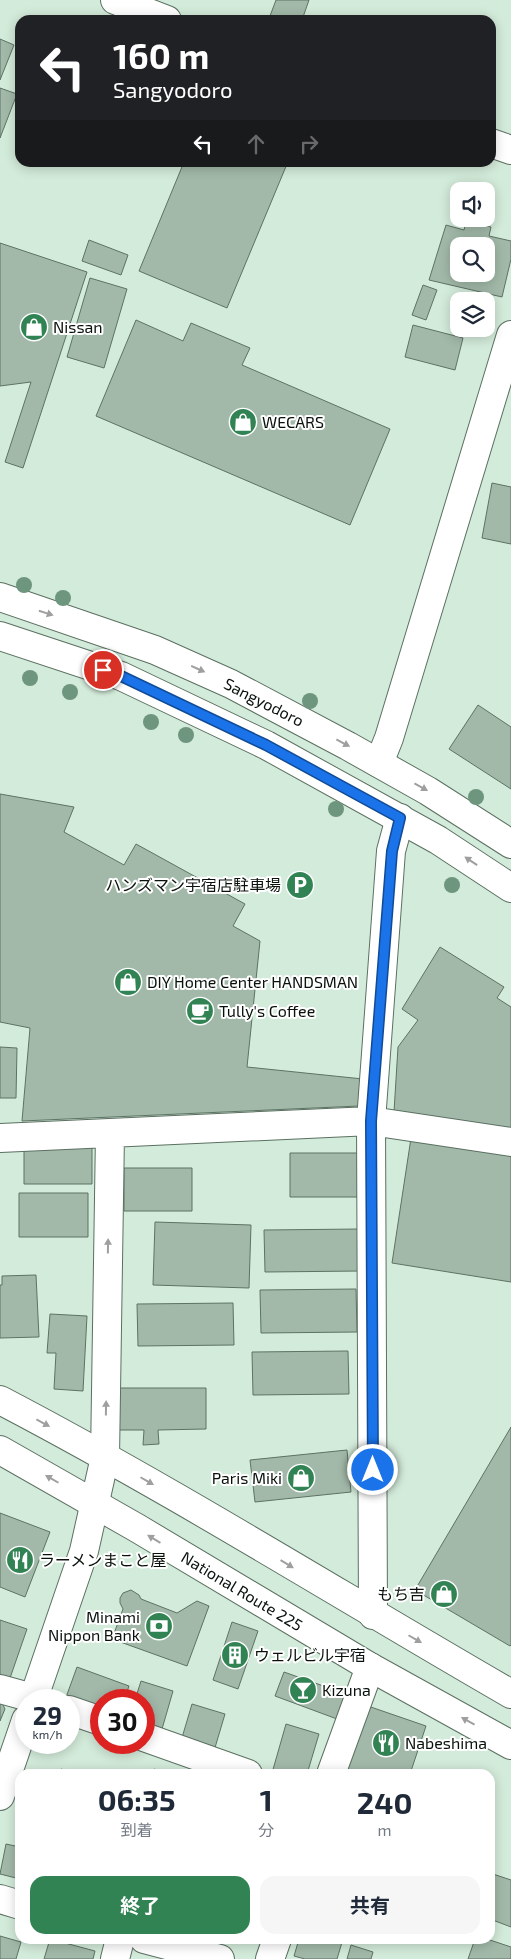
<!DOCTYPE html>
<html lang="ja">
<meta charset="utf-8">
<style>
body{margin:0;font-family:"Exo 2","Noto Sans JP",sans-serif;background:#f6f6f7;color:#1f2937;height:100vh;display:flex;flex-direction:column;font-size:19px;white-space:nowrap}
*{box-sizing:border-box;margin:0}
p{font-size:16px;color:#747a83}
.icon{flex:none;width:28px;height:28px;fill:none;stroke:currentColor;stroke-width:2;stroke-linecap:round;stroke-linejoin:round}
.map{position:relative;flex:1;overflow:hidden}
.panel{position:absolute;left:15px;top:1769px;width:480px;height:175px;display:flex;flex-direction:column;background:#fff;border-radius:15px;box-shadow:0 2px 12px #0003}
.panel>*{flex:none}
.guide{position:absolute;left:15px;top:15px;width:481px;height:152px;border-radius:15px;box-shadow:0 2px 12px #0003;background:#202124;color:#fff;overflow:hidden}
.fabs{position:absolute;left:450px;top:182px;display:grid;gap:10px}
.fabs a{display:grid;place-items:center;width:45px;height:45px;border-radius:10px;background:#fff;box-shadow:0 2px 12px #0003;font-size:25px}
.speed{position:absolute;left:15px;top:1689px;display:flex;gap:10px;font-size:25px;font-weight:700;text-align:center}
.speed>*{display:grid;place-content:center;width:65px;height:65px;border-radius:50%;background:#fff;box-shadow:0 2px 12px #0003;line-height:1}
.speed small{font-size:12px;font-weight:400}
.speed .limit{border:8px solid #d22;background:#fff;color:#111}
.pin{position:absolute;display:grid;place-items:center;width:42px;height:42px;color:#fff;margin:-21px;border:2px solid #fff;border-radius:50%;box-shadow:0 1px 5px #0007}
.me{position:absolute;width:55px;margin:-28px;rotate:0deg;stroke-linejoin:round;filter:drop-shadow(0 0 4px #0008)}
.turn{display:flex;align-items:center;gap:18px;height:105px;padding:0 15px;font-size:22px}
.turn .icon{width:65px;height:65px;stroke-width:2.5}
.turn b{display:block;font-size:35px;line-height:42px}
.lanes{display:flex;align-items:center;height:48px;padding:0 15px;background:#0003;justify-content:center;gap:25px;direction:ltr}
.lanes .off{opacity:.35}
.eta{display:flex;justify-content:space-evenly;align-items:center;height:85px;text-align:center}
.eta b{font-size:30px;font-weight:700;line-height:35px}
.primary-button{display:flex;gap:10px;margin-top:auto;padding:10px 15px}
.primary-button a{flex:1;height:58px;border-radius:15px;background:#328354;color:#fff;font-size:20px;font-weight:700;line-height:58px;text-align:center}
.primary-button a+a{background:#f6f6f7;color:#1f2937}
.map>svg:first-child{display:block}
</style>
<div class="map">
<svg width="511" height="1959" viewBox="0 0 511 1959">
<rect width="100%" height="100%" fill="#d3ebda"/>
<!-- building -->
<path fill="#a2b9a9" stroke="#5d7263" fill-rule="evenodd" d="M276,0H309L302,20H280L270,16Z
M0,39L14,45L0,80Z
M0,88L17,94L0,138Z
M184,162L287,164L227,308L139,271Z
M466,221L491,227L489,236L511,241V259L502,297L429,280L446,225L464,230ZM459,246H486V274H459Z
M89,240L128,255L121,275L82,261Z
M0,243L87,272L23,468L5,462L31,382L0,386Z
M90,278L127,289L104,368L67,357Z
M423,285L437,290L426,320L412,315Z
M136,320L183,341L191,323L250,348L242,365L390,429L350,525L96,416Z
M413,325L463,338L455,370L405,357Z
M492,483L511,487V544L482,538Z
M478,705L511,727V789L449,749Z
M0,794L74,807L64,832L124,865L136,844L245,904L233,926L260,941L247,1067L363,1079L359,1106L22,1121L30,1028L0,1022Z
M440,947L504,987L497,998L511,1007V1132L394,1112L398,1047L418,1020L402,1009Z
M0,1047L17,1048L16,1098H0Z
M411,1138L511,1154V1282L392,1263Z
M24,1140H92V1184H24Z
M290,1153H358V1197H290Z
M124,1168H192V1211H124Z
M19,1193H88V1237H19Z
M155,1222L251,1225L249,1288L153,1285Z
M360,1229L361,1271L265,1272L264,1230Z
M36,1275L39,1337L0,1338V1285H2V1276Z
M356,1289L357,1332L261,1333L260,1290Z
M233,1303L234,1345L138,1346L137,1304Z
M50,1314L87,1316L83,1391L54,1389L56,1353H47Z
M348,1351L349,1394L253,1395L252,1352Z
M119,1388H206V1429L158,1430L159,1444L143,1445L144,1430H119Z
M511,1427V1645L510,1646L415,1590Z
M347,1450L351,1492L255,1502L250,1460Z
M0,1513L50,1532L25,1597L0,1587Z
M131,1590L139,1595L141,1599L177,1613L197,1601L209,1606L187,1666L112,1639L123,1609L120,1603V1598L123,1593Z
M0,1620L27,1629L9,1681L0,1678Z
M232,1622L258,1631L238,1689L213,1680Z
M77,1667L129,1686L124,1700H101V1714L65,1700Z
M284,1672L346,1694L337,1719L275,1696Z
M141,1681L173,1691L162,1729L144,1723V1700H135Z
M0,1699L5,1709L0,1721Z
M192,1704L225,1714L214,1751L181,1741Z
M365,1705L426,1726L410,1774H342Z
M286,1724L319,1734L307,1774L272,1773Z
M61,1769L77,1774H59Z
M154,1769L172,1774H152Z
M6,1844L20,1847V1879L0,1874Z
M490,1873L511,1880V1927L490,1919Z
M0,1936L21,1942L16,1959H0Z
M50,1939L95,1951L93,1959H44Z
M299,1939H343L337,1959H305L294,1956Z
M475,1939H487L511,1947V1959H468Z
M351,1945L373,1952L371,1959H347Z"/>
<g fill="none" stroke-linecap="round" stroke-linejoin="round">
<!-- street casing -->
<g stroke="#5b7061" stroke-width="30">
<path id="street" d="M379,763L389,738L511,335
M0,1138L371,1121L511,1142
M105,1457L110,1133
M373,1615L371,1121L391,851L400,818
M0,1689L40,1700
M69,1710L101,1721
M144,1737L248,1774
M331,1774L370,1667
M0,1899L20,1905
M144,1939L220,1959
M115,1959L120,1939
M270,1959L277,1939"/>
</g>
<!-- secondary casing -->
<g stroke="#5b7061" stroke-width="30">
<path id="secondary" d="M115,0L167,20
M491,143L511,150
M0,597L155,650L231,684L348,746L428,791L511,844
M0,636L121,676L266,745L438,840L511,888
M33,1700L84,1551L105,1457
M0,1796L26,1720"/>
</g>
<!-- highway casing -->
<g stroke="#5b7061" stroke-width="30">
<path id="highway" d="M0,1400C174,1491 341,1596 511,1694
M0,1450L137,1528L370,1667L511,1745"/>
</g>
<!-- street -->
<use href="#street" stroke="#fff" stroke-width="28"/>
<!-- secondary -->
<use href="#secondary" stroke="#fff" stroke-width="28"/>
<!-- highway -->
<use href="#highway" stroke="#fff" stroke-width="28"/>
</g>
<!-- trees -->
<g fill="#6e957d">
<circle cx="24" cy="585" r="8"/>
<circle cx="63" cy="598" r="8"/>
<circle cx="30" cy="678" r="8"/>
<circle cx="70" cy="692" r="8"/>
<circle cx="310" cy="701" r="8"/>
<circle cx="151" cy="722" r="8"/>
<circle cx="186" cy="735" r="8"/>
<circle cx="476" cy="797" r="8"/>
<circle cx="336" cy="809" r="8"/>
<circle cx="452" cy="885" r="8"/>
</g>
<!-- one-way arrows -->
<defs><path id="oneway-solid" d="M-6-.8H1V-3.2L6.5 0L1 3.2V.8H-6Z" transform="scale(1.25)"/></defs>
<g fill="#9da09d">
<use href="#oneway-solid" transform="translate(46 613) rotate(18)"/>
<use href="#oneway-solid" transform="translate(198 669) rotate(24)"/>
<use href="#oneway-solid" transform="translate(343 743) rotate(28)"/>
<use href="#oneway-solid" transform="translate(421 787) rotate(29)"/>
<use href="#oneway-solid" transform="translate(471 861) rotate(-146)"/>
<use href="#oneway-solid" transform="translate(108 1246) rotate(-89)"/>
<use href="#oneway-solid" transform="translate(106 1408) rotate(-89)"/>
<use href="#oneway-solid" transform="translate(43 1423) rotate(28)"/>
<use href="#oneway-solid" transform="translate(52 1479) rotate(-150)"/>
<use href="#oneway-solid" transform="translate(147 1481) rotate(30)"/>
<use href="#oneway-solid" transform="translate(154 1539) rotate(-149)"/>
<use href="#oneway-solid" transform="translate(287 1564) rotate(31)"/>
<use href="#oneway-solid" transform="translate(415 1639) rotate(30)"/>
<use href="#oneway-solid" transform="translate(468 1721) rotate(-151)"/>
</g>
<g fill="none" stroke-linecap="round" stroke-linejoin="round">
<!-- route casing -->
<g stroke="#114b97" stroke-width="12">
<path id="route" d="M103,670L121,676L266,745L400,818L392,851L371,1121L373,1470"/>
</g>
<!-- route -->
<use href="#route" stroke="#1a73e8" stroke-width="9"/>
</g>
<!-- icons -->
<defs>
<g id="shop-disc" transform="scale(1.4375)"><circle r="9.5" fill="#328354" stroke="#fff"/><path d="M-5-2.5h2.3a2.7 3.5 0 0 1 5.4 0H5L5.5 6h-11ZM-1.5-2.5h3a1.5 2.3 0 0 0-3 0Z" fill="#fff"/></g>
<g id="parking-disc" transform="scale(1.4375)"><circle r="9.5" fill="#328354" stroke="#fff"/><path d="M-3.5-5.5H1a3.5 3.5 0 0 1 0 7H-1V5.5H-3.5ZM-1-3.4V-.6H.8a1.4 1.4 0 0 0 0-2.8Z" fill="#fff"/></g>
<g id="cafe-disc" transform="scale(1.4375)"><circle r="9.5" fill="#328354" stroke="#fff"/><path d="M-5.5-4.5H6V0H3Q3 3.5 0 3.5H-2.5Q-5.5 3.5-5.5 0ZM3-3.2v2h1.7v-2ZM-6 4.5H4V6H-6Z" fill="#fff"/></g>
<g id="restaurant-disc" transform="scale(1.4375)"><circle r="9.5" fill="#328354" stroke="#fff"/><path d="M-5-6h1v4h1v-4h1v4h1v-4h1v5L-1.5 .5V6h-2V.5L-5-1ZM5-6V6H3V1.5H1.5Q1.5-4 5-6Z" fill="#fff"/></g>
<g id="bank-disc" transform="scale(1.4375)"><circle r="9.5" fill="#328354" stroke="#fff"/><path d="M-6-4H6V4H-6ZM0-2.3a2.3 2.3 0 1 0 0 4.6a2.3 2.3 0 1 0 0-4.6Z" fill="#fff"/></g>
<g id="building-disc" transform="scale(1.4375)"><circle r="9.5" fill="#328354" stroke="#fff"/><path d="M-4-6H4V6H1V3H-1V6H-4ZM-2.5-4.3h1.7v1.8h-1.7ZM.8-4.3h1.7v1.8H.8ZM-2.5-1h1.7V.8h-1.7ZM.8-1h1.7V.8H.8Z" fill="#fff"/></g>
<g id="bar-disc" transform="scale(1.4375)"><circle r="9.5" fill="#328354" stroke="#fff"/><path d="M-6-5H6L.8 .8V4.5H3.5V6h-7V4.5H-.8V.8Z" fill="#fff"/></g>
</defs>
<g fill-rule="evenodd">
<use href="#shop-disc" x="34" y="327"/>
<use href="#shop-disc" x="243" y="422"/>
<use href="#parking-disc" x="300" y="885"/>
<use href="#shop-disc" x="128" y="982"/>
<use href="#cafe-disc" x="200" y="1011"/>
<use href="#shop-disc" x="301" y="1478"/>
<use href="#restaurant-disc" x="20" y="1560"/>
<use href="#shop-disc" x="444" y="1594"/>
<use href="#bank-disc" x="159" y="1626"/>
<use href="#building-disc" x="235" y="1655"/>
<use href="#bar-disc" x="303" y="1690"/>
<use href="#restaurant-disc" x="386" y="1743"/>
</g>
<g text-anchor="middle" stroke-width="4" stroke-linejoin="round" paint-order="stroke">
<!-- poi labels -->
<g font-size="16" fill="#09110b" stroke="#fff" text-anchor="start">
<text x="53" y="333">Nissan</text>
<text x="262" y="428">WECARS</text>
<text x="281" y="891" text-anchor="end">ハンズマン宇宿店駐車場</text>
<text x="147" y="988">DIY Home Center HANDSMAN</text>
<text x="219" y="1017">Tully's Coffee</text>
<text x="282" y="1484" text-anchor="end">Paris Miki</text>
<text x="39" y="1566">ラーメンまこと屋</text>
<text x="425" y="1600" text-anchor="end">もち吉</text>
<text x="140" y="1623" text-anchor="end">Minami<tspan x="140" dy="18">Nippon Bank</tspan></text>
<text x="254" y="1661">ウェルビル宇宿</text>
<text x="322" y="1696">Kizuna</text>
<text x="405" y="1749">Nabeshima</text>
</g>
<!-- street labels -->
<g font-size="16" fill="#09110b" stroke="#fff">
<text transform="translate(264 702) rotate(27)" y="6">Sangyodoro</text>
<text transform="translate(242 1591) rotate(31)" y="6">National Route 225</text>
</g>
</g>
</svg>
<div class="fabs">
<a><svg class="icon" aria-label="sound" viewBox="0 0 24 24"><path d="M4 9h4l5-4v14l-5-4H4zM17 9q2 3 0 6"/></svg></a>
<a><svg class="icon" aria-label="search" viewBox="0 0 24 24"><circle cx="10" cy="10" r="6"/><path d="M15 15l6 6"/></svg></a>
<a><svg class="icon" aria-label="layers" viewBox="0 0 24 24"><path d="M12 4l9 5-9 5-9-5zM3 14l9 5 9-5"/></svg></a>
</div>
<div class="speed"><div>29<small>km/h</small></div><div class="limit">30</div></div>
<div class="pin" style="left:103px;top:670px;background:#d93025"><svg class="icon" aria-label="arrive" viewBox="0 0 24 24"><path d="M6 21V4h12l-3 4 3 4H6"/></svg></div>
<svg class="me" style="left:373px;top:1470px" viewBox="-20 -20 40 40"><circle r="17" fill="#1a73e8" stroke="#fff" stroke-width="3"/><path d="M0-11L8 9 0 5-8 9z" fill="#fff"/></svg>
<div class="guide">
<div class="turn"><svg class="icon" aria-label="left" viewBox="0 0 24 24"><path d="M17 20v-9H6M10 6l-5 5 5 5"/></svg><div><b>160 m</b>Sangyodoro</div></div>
<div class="lanes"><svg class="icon" aria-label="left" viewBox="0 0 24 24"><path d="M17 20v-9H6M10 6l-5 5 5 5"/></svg><svg class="icon off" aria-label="ahead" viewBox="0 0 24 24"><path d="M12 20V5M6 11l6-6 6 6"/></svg><svg class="icon off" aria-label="right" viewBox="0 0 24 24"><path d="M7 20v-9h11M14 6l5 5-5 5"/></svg></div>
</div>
<section class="panel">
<div class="eta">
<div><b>06:35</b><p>到着</p></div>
<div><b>1</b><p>分</p></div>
<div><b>240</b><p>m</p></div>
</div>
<div class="primary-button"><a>終了</a><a>共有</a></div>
</section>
</div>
